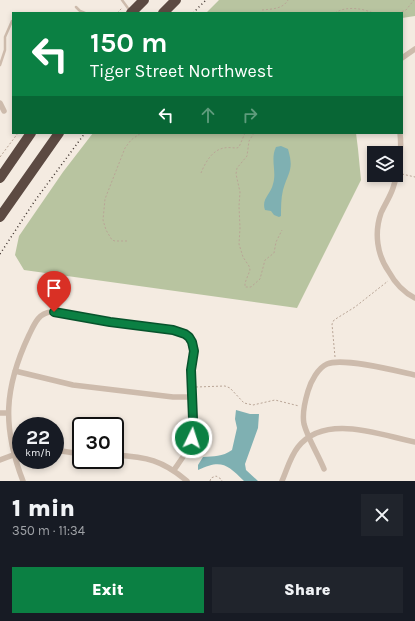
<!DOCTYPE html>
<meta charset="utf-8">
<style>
body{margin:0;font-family:Karla,sans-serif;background:#20242c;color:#f1f3f6;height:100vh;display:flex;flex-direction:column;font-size:15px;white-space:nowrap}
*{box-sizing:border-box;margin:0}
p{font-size:13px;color:#9ea1a6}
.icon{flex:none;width:22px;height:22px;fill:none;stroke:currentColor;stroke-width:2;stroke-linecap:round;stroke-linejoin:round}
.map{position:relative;height:481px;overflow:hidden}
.details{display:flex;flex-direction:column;background:#171b24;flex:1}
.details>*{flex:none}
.hud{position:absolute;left:12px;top:12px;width:391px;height:122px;border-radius:0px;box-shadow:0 2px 6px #0003;background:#0b8043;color:#fff;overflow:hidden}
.tools{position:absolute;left:367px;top:146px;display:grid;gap:8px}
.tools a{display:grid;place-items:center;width:36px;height:36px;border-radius:0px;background:#171b24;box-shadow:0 2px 6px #0003;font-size:20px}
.speed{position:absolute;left:12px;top:417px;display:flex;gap:8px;font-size:20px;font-weight:700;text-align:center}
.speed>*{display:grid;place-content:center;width:52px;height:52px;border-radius:50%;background:#171b24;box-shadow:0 2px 6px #0003;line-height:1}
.speed small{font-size:10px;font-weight:400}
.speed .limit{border:2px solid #111;border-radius:6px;background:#fff;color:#111}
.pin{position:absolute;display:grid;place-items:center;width:34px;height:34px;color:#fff;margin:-41px -17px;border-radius:50% 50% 50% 0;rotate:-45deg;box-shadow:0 0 4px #0007}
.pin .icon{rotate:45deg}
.me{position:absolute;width:44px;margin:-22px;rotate:4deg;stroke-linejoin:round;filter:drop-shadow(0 0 3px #0008)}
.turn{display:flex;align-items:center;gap:14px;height:84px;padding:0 12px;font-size:18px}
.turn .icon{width:52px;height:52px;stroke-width:2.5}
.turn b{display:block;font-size:28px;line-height:34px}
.lanes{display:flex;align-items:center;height:38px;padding:0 12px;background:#0003;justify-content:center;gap:20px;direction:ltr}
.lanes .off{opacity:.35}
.round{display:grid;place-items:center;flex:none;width:42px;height:42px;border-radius:0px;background:#20242c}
.headline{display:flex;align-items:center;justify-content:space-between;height:68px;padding:0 12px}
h1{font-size:24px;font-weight:800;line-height:30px}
.primary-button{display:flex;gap:8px;margin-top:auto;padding:8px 12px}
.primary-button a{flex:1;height:46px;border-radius:0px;background:#0b8043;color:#fff;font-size:16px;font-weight:800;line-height:46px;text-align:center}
.primary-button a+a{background:#20242c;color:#f1f3f6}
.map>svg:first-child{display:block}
</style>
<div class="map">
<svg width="415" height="481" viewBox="0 0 415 481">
<rect width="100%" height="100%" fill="#f4ebe1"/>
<!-- green -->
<path fill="#b8c4a0" d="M219,0H415V16L402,18V13H206Z
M93,133H356L358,149L361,180L297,308L24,270L15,255L19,236L63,172Z"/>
<!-- water -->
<path fill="#7fb0b2" d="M281,146L288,149C294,170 289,170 283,190C281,198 281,207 281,216L279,217L274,215L271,211L265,210C261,199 271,194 273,184C277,172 270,159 276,147Z
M236,410L250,414H259L258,428L245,464L246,470L258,481H244C227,464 221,459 198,470V465L203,457C214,456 222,457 232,450L237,428L235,419Z"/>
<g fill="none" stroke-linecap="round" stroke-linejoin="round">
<!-- path -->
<path stroke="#b9a596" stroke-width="1" stroke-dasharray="2 2" stroke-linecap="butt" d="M262,10C272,9 283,9 288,0
M117,13L122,8
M335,13C345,6 362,8 373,13
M398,13L406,10L414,0
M254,133L249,141L247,156L237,168L236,174L240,192L239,206L240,228L239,244L243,257L249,266L250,270L245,283V287H251L260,279L265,260L274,253L276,242L282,230
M0,157L18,133
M201,173C205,163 212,150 224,148C228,147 233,148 237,148L239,147L245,133
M402,174L415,177
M127,241H115L112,240L106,230L103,220L105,199L125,148L131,140L141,133
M335,357L332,324L334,320L355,307L388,281
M196,387L225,386L230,388L244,403L253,405L275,400L299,406
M210,481L211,478L216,476L221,479L222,481"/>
<!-- lane -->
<path stroke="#cdbbac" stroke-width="2.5" d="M122,0L130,11
M76,7L80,11L85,13
M0,65L5,50V37L12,21"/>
<!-- street -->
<path stroke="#cdbbac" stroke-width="5.5" d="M402,58L415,49
M0,103L4,111
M400,133C402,151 399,171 393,188C390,197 385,204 381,213C374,233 377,255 389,272C395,283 403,292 415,298
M15,371L73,385L173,397H192
M0,413H8
M55,450L81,454
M115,455C147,457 162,460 187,481
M0,460L21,452
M324,469C318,454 308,439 304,424C302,414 305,401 308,391C311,381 318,368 327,364C343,357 397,371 415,375
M23,481C2,427 4,388 29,335C34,325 38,313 51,312L173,330C181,332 189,334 193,343C196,351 192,361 191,370C189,393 197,416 192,438C189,450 181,460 174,470
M282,481C287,470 290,457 298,447C325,413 380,435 415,442"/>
<!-- highway -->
<path stroke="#5c4a42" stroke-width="10" d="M131,13L144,0
M163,13L176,0
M0,178L31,133
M0,217L59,133"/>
<!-- rail -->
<path stroke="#3b302b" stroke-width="1.5" stroke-dasharray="1 3" stroke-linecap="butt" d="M193,13L206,0
M0,254L34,202L85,133"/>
</g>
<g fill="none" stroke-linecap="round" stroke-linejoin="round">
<!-- route casing -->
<g stroke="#07532c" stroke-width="10">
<path id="route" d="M54,312L110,322L173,330L185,334L189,337L192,342L194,351L191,370L193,419L192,438"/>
</g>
<!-- route -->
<use href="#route" stroke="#0b8043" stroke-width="7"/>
</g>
</svg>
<div class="tools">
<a><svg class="icon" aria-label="layers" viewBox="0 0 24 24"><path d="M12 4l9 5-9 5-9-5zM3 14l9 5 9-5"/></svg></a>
</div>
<div class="speed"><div>22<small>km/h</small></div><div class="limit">30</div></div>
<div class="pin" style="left:54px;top:312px;background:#d93025"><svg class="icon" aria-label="arrive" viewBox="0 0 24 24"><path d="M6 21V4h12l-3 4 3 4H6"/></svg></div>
<svg class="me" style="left:192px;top:438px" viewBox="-20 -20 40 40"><circle r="17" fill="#0b8043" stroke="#fff" stroke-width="3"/><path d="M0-11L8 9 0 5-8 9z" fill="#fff"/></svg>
<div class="hud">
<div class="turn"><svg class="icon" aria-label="left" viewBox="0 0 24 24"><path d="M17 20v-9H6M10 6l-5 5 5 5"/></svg><div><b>150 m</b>Tiger Street Northwest</div></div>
<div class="lanes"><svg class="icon" aria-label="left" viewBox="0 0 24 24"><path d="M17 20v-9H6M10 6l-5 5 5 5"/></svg><svg class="icon off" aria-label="ahead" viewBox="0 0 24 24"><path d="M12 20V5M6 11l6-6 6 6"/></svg><svg class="icon off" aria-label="right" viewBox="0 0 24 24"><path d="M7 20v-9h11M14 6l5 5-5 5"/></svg></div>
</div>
</div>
<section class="details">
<div class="headline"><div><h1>1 min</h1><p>350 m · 11:34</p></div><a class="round"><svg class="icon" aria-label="close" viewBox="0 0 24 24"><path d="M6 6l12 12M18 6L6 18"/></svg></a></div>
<div class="primary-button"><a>Exit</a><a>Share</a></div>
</section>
